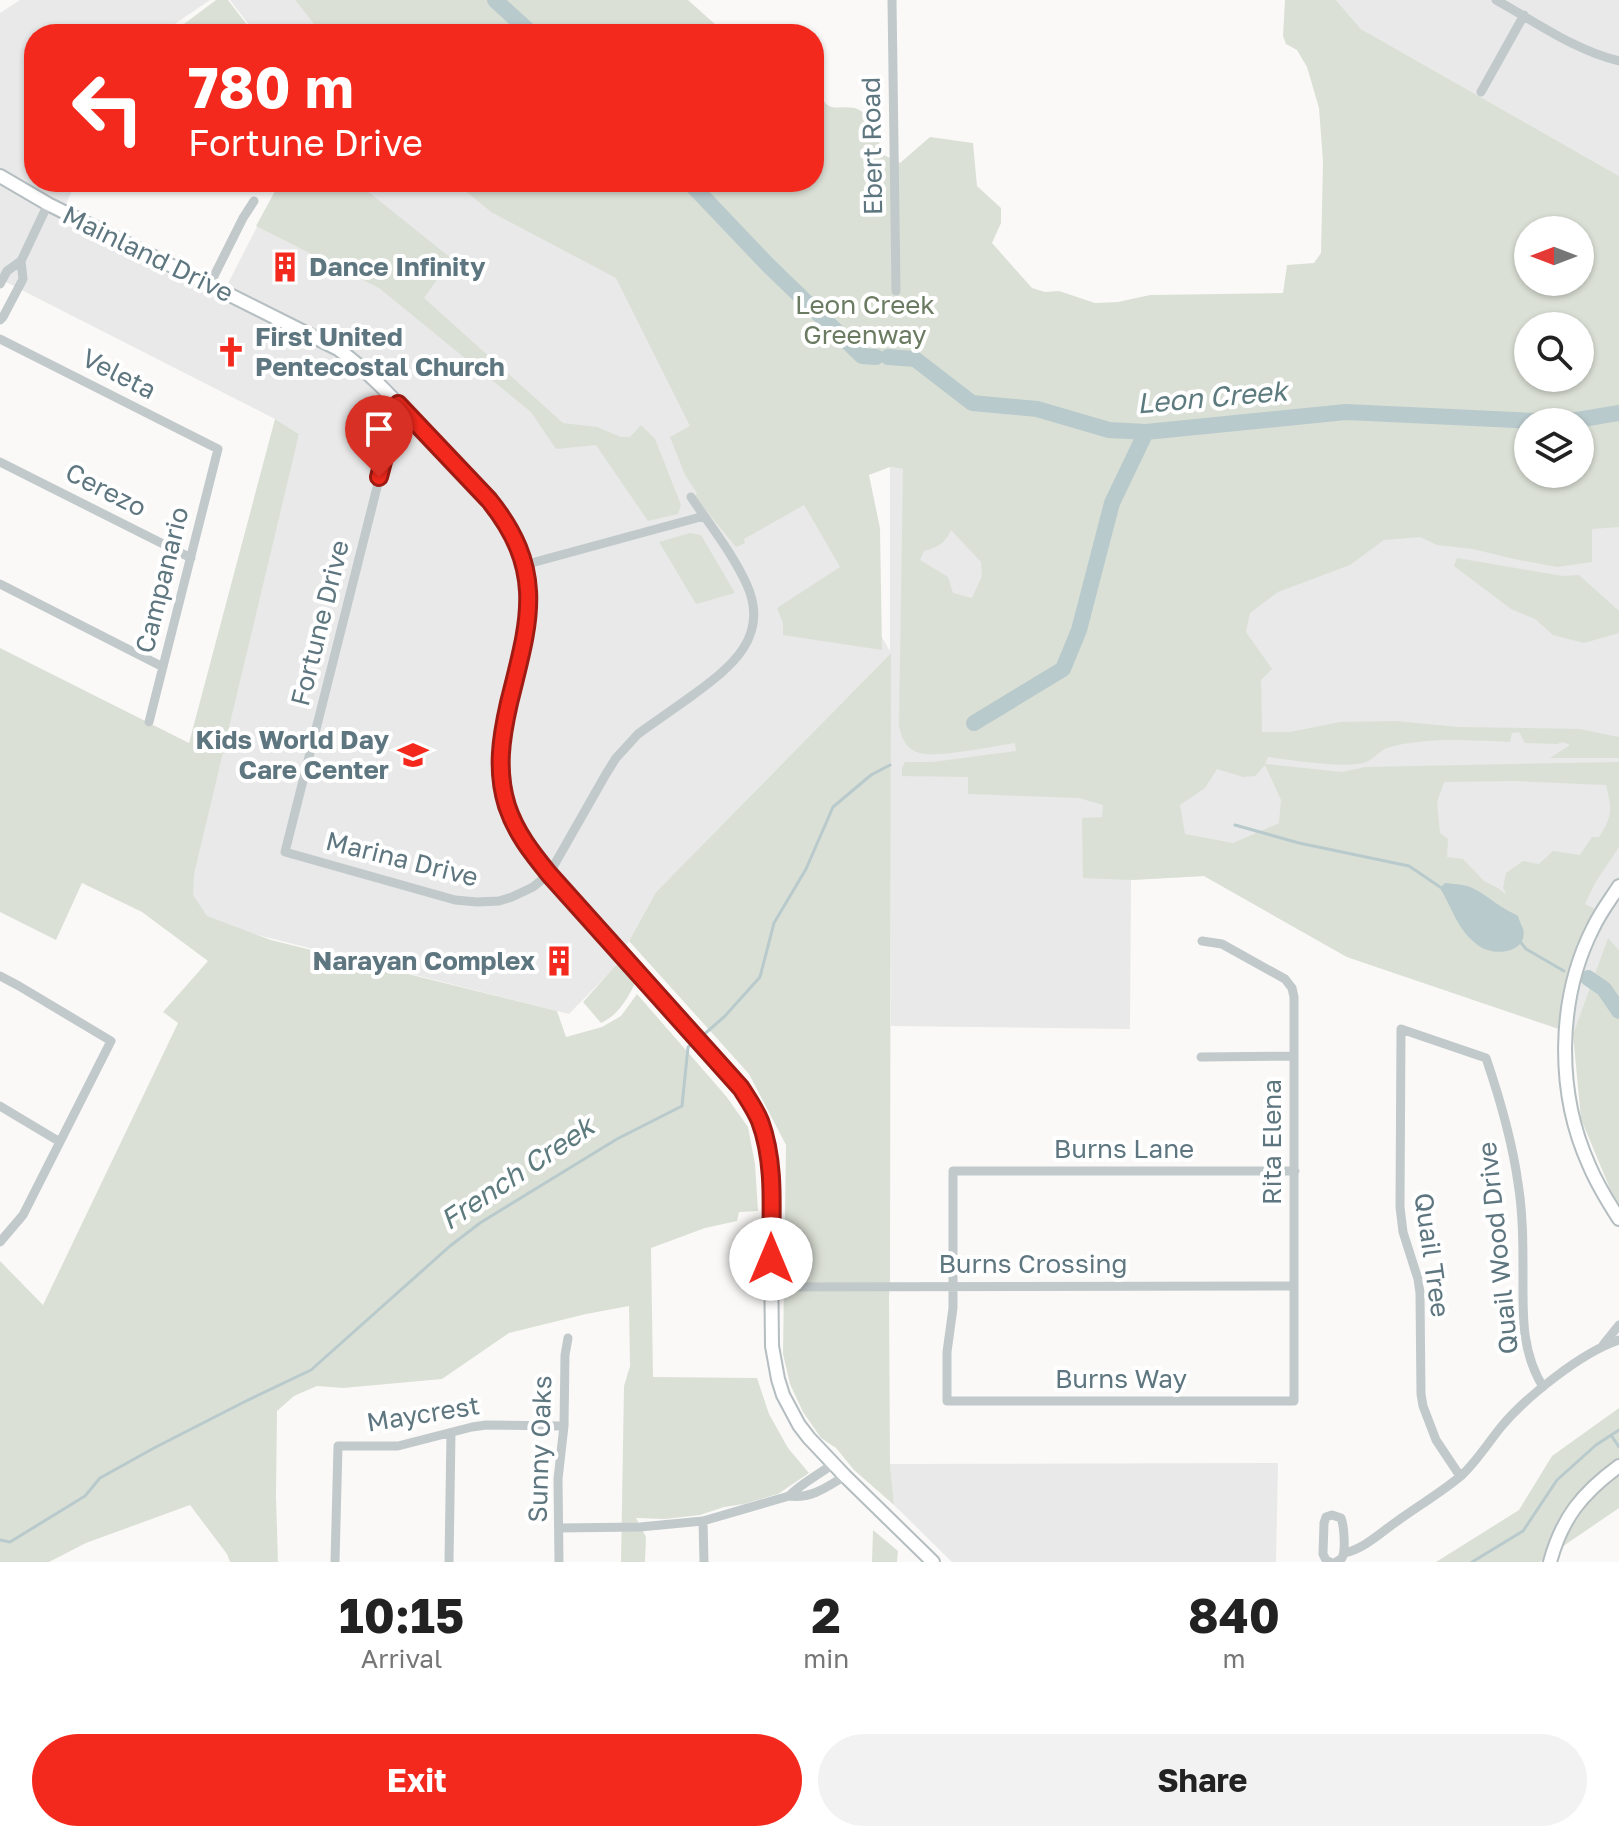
<!DOCTYPE html>
<style>
body{margin:0;font-family:"Golos Text",sans-serif;background:#f2f2f2;color:#222;height:100vh;display:flex;flex-direction:column;font-size:30px;white-space:nowrap}
*{box-sizing:border-box;margin:0}
p{font-size:26px;color:#767676}
.icon{flex:none;width:44px;height:44px;fill:none;stroke:currentColor;stroke-width:2;stroke-linecap:round;stroke-linejoin:round}
.map{position:relative;height:1562px;overflow:hidden}
.details{display:flex;flex-direction:column;background:#fff;flex:1}
.details>*{flex:none}
.hud{position:absolute;left:24px;top:24px;width:800px;height:168px;border-radius:32px;box-shadow:0 2px 6px #0004;background:#f4291d;color:#fff;overflow:hidden}
.needle{width:52px;rotate:270deg}
.tools{position:absolute;left:1514px;top:216px;display:grid;gap:16px}
.tools a{display:grid;place-items:center;width:80px;height:80px;border-radius:50%;background:#fff;box-shadow:0 2px 6px #0004;font-size:40px}
.pin{position:absolute;display:grid;place-items:center;width:68px;height:68px;color:#fff;margin:-82px -34px;border-radius:50% 50% 50% 0;rotate:-45deg;box-shadow:0 0 8px #0007}
.pin .icon{rotate:45deg}
.me{position:absolute;width:88px;margin:-44px;rotate:0deg;stroke-linejoin:round;filter:drop-shadow(0 0 6px #0008)}
.turn{display:flex;align-items:center;gap:28px;height:168px;padding:0 32px;font-size:36px}
.turn .icon{width:104px;height:104px;stroke-width:2.5}
.turn b{display:block;font-size:56px;line-height:68px}
.eta{display:flex;justify-content:space-evenly;align-items:center;height:136px;text-align:center}
.eta b{font-size:48px;font-weight:700;line-height:56px}
.primary-button{display:flex;gap:16px;margin-top:auto;padding:16px 32px}
.primary-button a{flex:1;height:92px;border-radius:48px;background:#f4291d;color:#fff;font-size:32px;font-weight:700;line-height:92px;text-align:center}
.primary-button a+a{background:#f2f2f2;color:#222}
.map>svg:first-child{display:block}
</style>
<div class="map">
<svg width="1619" height="1562" viewBox="0 0 1619 1562">
<rect width="100%" height="100%" fill="#faf9f7"/>
<!-- built -->
<path fill="#e8e9e8" d="M20,0H210L160,34H34V182H76L58,221L220,299L280,182H475L659,278L734,386L890,651V467L1100,502L1619,523V950L1608,939L1573,1034L1347,957L1204,876L1131,880L1130,1029L891,1026L890,654L656,892L614,968L569,1014L175,914L299,434L275,419L0,279V13Z
M230,0H295L323,34H256Z
M1336,0H1619V176L1361,29Z
M1278,1463L1276,1562H952L894,1505L890,1464Z"/>
<!-- green -->
<path fill="#dbe0d6" fill-rule="evenodd" d="M216,0H228L254,34H191L184,24Z
M295,0H688L726,34H322Z
M1285,0H1336L1361,29L1619,176V527L1592,529V562L1557,567L1514,559L1473,549L1437,545L1420,537L1384,540L1350,565L1278,592L1250,613L1246,632L1272,669L1261,680L1262,732H1290L1340,722L1396,721L1458,727L1579,729L1619,737V758H1550L1570,745L1563,742L1557,744L1525,743L1519,732L1512,733L1510,742C1472,740 1423,737 1387,748C1379,751 1374,759 1366,762C1346,769 1290,760 1268,757L1265,764L1342,772L1365,767L1619,762V847L1595,883L1585,904L1595,909L1572,960L1564,990L1559,1029L1347,957L1204,876L1131,880L1083,878L1082,818L1102,817L1103,805L1079,798L968,794V777L902,776V768L905,762H933L1016,751L1015,743C994,746 938,758 920,753C906,750 901,737 899,725L903,469L890,467L869,475L880,528L882,650L783,635V623L777,608L840,567L804,505L744,539L745,543L736,547L695,497L697,493L685,475L670,437L690,426L616,278L491,212L455,182H814V90L821,93C826,114 838,105 855,108C861,110 867,115 873,118L882,154L900,163L930,137L973,143L977,186L1001,208V223L992,243L1032,288L1045,292L1059,291L1095,303L1118,302L1150,295L1283,293L1287,265L1314,263L1321,253L1323,162L1319,108L1307,67L1297,50L1286,44L1283,36ZM1528,230H1580V282H1528ZM1528,326H1580V378H1528ZM1528,422H1580V474H1528ZM951,530L981,562L982,576L972,598L953,593L948,577L920,560L924,551C939,547 945,543 951,530ZM1265,765L1281,800L1279,823L1233,843L1185,834L1180,805L1205,788L1217,769L1243,777L1255,776ZM1512,781L1606,785C1612,810 1613,815 1599,837H1592L1580,855L1553,851L1539,864L1523,861L1506,873L1503,888L1507,895L1498,888L1484,881L1463,859L1447,857L1448,839L1440,833L1437,802L1444,782Z
M280,182H356L452,259L424,298L563,423L597,427L621,437H630L641,425L655,439L681,505L678,514L648,521L596,445L556,449L531,412L379,288L256,226Z
M275,419L299,434L194,874L193,895L207,916L271,940L557,1011L566,1037L602,1027L621,1016L637,994L726,1096L748,1127L755,1164L758,1211L739,1212L737,1221L705,1228L651,1248L653,1377L757,1378L769,1414L788,1448L809,1473L778,1494L744,1504L724,1507L700,1515L665,1519L636,1518L646,1537L645,1562H621L624,1386L630,1366L629,1306L586,1314L509,1333L442,1379L343,1388L317,1386L294,1396L277,1411L276,1496L278,1562H230L227,1554L190,1505L86,1543L49,1562H0V1261L43,1305L178,1023L163,1012L208,961L142,912L82,883L56,940L0,912V648L189,743Z
M690,533L701,535L735,593L696,604L659,542Z
M1457,558L1563,576L1579,575L1619,611V633L1584,643L1553,635L1535,619L1511,609L1454,566Z
M891,653L890,1280L889,1297L890,1464L894,1505L854,1470L836,1448L821,1438L803,1412L790,1384L783,1354L786,1145L749,1074L629,941L656,892Z
M1608,938L1619,950V1205L1613,1196L1581,1119L1573,1034Z
M617,964L635,983C627,1000 618,1015 601,1023L583,1002Z
M1619,1408V1508L1540,1562H1436L1519,1510L1552,1456Z
M873,1530L898,1551L897,1562H872Z"/>
<!-- water -->
<path fill="#b9cacc" d="M1445,883C1454,884 1462,884 1470,887C1483,892 1494,903 1507,910C1508,911 1517,915 1518,916C1518,917 1522,927 1523,928C1529,953 1495,957 1479,946C1458,931 1453,910 1441,890L1442,886Z"/>
<g fill="none" stroke-linecap="round" stroke-linejoin="round">
<!-- stream -->
<path stroke="#b9cacc" stroke-width="3" d="M1235,825L1299,843L1409,866L1443,889
M1518,939L1526,949L1564,971
M701,1037L725,1016L760,977L774,923L806,869L833,807L871,775L890,765
M1611,1435L1619,1447
M0,1540L10,1542L85,1496L100,1478L154,1448L246,1401L311,1370L450,1246L480,1223L617,1139L682,1106L688,1047L695,1042
M1472,1562L1523,1531L1557,1480L1596,1445L1619,1430"/>
<!-- river -->
<path stroke="#b9cacc" stroke-width="16" d="M495,0L532,34
M689,182L768,265L862,356L876,357
M888,357L915,359L972,403L1037,409L1109,430L1146,432L1346,412L1558,422
M1565,422L1619,413
M974,723L1063,669L1079,630L1112,503L1146,432
M1588,978L1604,989L1619,1011"/>
<!-- secondary casing -->
<g stroke="#b4bdc0" stroke-width="16">
<path id="secondary" d="M0,176L48,204L338,349C375,376 404,411 435,444C464,474 500,504 517,544C530,573 531,603 526,635C511,696 485,761 514,823C523,842 536,858 549,874L741,1088C755,1111 765,1133 770,1160L772,1346L778,1379L783,1395L799,1425L809,1438L845,1476L933,1562
M1619,886C1610,900 1600,913 1593,928C1557,999 1556,1092 1589,1165C1597,1184 1608,1202 1619,1219
M1550,1562C1562,1518 1582,1493 1619,1466"/>
</g>
<!-- street -->
<path stroke="#c2c9cb" stroke-width="9" d="M892,0L896,291
M1496,0C1536,22 1574,50 1619,61
M1481,92L1524,15
M0,284L7,271L21,261
M210,284L243,218L254,201
M0,320L3,317L23,279L21,261L48,204
M0,339L218,449L149,722
M398,404L285,852L455,900L477,902L499,901L512,897L533,887L549,874L606,774L616,758L638,734C656,721 675,708 693,695C731,667 770,637 747,585C733,554 710,525 691,497
M0,462L191,558
M524,565L704,516
M0,584L163,667
M1202,941L1222,944L1285,979L1292,988L1294,997V1401H947V1352L953,1308V1171H1295
M0,976L19,986L111,1041L23,1215L0,1242
M1201,1057L1294,1056
M0,1106L60,1142
M771,1287L1294,1286
M1603,1345L1619,1325
M1460,1476L1436,1440L1423,1406L1421,1394L1420,1293L1418,1279L1403,1232L1400,1207L1401,1029L1486,1058C1500,1099 1512,1140 1518,1183C1523,1213 1523,1244 1523,1274C1523,1315 1521,1351 1543,1387
M789,1496C802,1483 818,1475 833,1464
M703,1521L704,1562
M559,1528L640,1527L703,1521L789,1496C811,1499 827,1487 845,1476
M1344,1553C1364,1549 1380,1533 1396,1522C1418,1506 1442,1492 1462,1475C1477,1461 1488,1443 1501,1427C1526,1397 1582,1352 1619,1340
M335,1562L338,1446H398L472,1427L486,1425L564,1426
M449,1562L451,1433
M559,1562L558,1479L564,1426L565,1355L568,1338
M1330,1562L1326,1560L1323,1554L1324,1523L1326,1517L1332,1515L1341,1518C1344,1525 1346,1551 1342,1558C1340,1560 1338,1561 1336,1562"/>
<!-- secondary -->
<use href="#secondary" stroke="#fff" stroke-width="12"/>
</g>
<g fill="none" stroke-linecap="round" stroke-linejoin="round">
<!-- route casing -->
<g stroke="#9f1b13" stroke-width="20">
<path id="route" d="M379,477L398,404L489,500C547,572 529,622 509,703C501,738 496,771 507,806C516,833 532,853 549,874L741,1088C748,1099 755,1109 760,1121C776,1164 771,1213 771,1259"/>
</g>
<!-- route -->
<use href="#route" stroke="#f4291d" stroke-width="14"/>
</g>
<!-- icons -->
<defs>
<g id="building-bare" transform="scale(2.4)"><path d="M-4-6H4V6H1V3H-1V6H-4ZM-2.5-4.3h1.7v1.8h-1.7ZM.8-4.3h1.7v1.8H.8ZM-2.5-1h1.7V.8h-1.7ZM.8-1h1.7V.8H.8Z" fill="#f4291d" stroke="#fff" stroke-width="2.5" paint-order="stroke"/></g>
<g id="church-bare" transform="scale(2.4)"><path d="M-1.2-6h2.4v3.5h3.3v2.4h-3.3V6h-2.4V-.1h-3.3v-2.4h3.3Z" fill="#f4291d" stroke="#fff" stroke-width="2.5" paint-order="stroke"/></g>
<g id="school-bare" transform="scale(2.4)"><path d="M0-5L7-2L0 1L-7-2ZM-4 1L0 2.5L4 1V4Q0 6-4 4Z" fill="#f4291d" stroke="#fff" stroke-width="2.5" paint-order="stroke"/></g>
</defs>
<g fill-rule="evenodd">
<use href="#building-bare" x="285" y="267"/>
<use href="#church-bare" x="231" y="352"/>
<use href="#school-bare" x="413" y="755"/>
<use href="#building-bare" x="559" y="961"/>
</g>
<g text-anchor="middle" stroke-width="8" stroke-linejoin="round" paint-order="stroke">
<!-- street labels -->
<g font-size="26" fill="#5e767f" stroke="#fff">
<text transform="translate(872 146) rotate(-91)" y="9">Ebert Road</text>
<text transform="translate(148 254) rotate(26)" y="9">Mainland Drive</text>
<text transform="translate(119 374) rotate(27)" y="9">Veleta</text>
<text transform="translate(106 490) rotate(27)" y="9">Cerezo</text>
<text transform="translate(162 580) rotate(-76)" y="9">Campanario</text>
<text transform="translate(320 623) rotate(-76)" y="9">Fortune Drive</text>
<text transform="translate(402 859) rotate(14)" y="9">Marina Drive</text>
<text transform="translate(1272 1142) rotate(-90)" y="9">Rita Elena</text>
<text x="1124" y="1158">Burns Lane</text>
<text transform="translate(1498 1248) rotate(-96)" y="9">Quail Wood Drive</text>
<text transform="translate(1432 1255) rotate(82)" y="9">Quail Tree</text>
<text x="1033" y="1273">Burns Crossing</text>
<text x="1121" y="1388">Burns Way</text>
<text transform="translate(423 1414) rotate(-9)" y="9">Maycrest</text>
<text transform="translate(540 1449) rotate(-88)" y="9">Sunny Oaks</text>
</g>
<!-- poi labels -->
<g font-size="26" font-weight="bold" fill="#5e767f" stroke="#fff" text-anchor="start">
<text x="309" y="276">Dance Infinity</text>
<text x="255" y="346">First United<tspan x="255" dy="30">Pentecostal Church</tspan></text>
<text x="389" y="749" text-anchor="end">Kids World Day<tspan x="389" dy="30">Care Center</tspan></text>
<text x="535" y="970" text-anchor="end">Narayan Complex</text>
</g>
<!-- park labels -->
<g font-size="26" fill="#6b7b61" stroke="#fff">
<text x="865" y="314">Leon Creek<tspan x="865" dy="30">Greenway</tspan></text>
</g>
<!-- water labels -->
<g font-size="28" font-style="italic" fill="#5d7b7e" stroke="#fff">
<text transform="translate(1212 397) rotate(-5)" y="10">Leon Creek</text>
<text transform="translate(517 1173) rotate(-34)" y="10">French Creek</text>
</g>
</g>
</svg>
<div class="tools">
<a><svg class="needle" viewBox="-14 -14 28 28"><path d="M0-13l5 13h-10z" fill="#e53935"/><path d="M0 13l5-13h-10z" fill="#767676"/></svg></a>
<a><svg class="icon" aria-label="search" viewBox="0 0 24 24"><circle cx="10" cy="10" r="6"/><path d="M15 15l6 6"/></svg></a>
<a><svg class="icon" aria-label="layers" viewBox="0 0 24 24"><path d="M12 4l9 5-9 5-9-5zM3 14l9 5 9-5"/></svg></a>
</div>
<div class="pin" style="left:379px;top:477px;background:#d93025"><svg class="icon" aria-label="arrive" viewBox="0 0 24 24"><path d="M6 21V4h12l-3 4 3 4H6"/></svg></div>
<svg class="me" style="left:771px;top:1259px" viewBox="-20 -20 40 40"><circle r="19" fill="#fff"/><path d="M0-13L10 11 0 6-10 11z" fill="#f4291d"/></svg>
<div class="hud">
<div class="turn"><svg class="icon" aria-label="left" viewBox="0 0 24 24"><path d="M17 20v-9H6M10 6l-5 5 5 5"/></svg><div><b>780 m</b>Fortune Drive</div></div>
</div>
</div>
<section class="details">
<div class="eta">
<div><b>10:15</b><p>Arrival</p></div>
<div><b>2</b><p>min</p></div>
<div><b>840</b><p>m</p></div>
</div>
<div class="primary-button"><a>Exit</a><a>Share</a></div>
</section>
